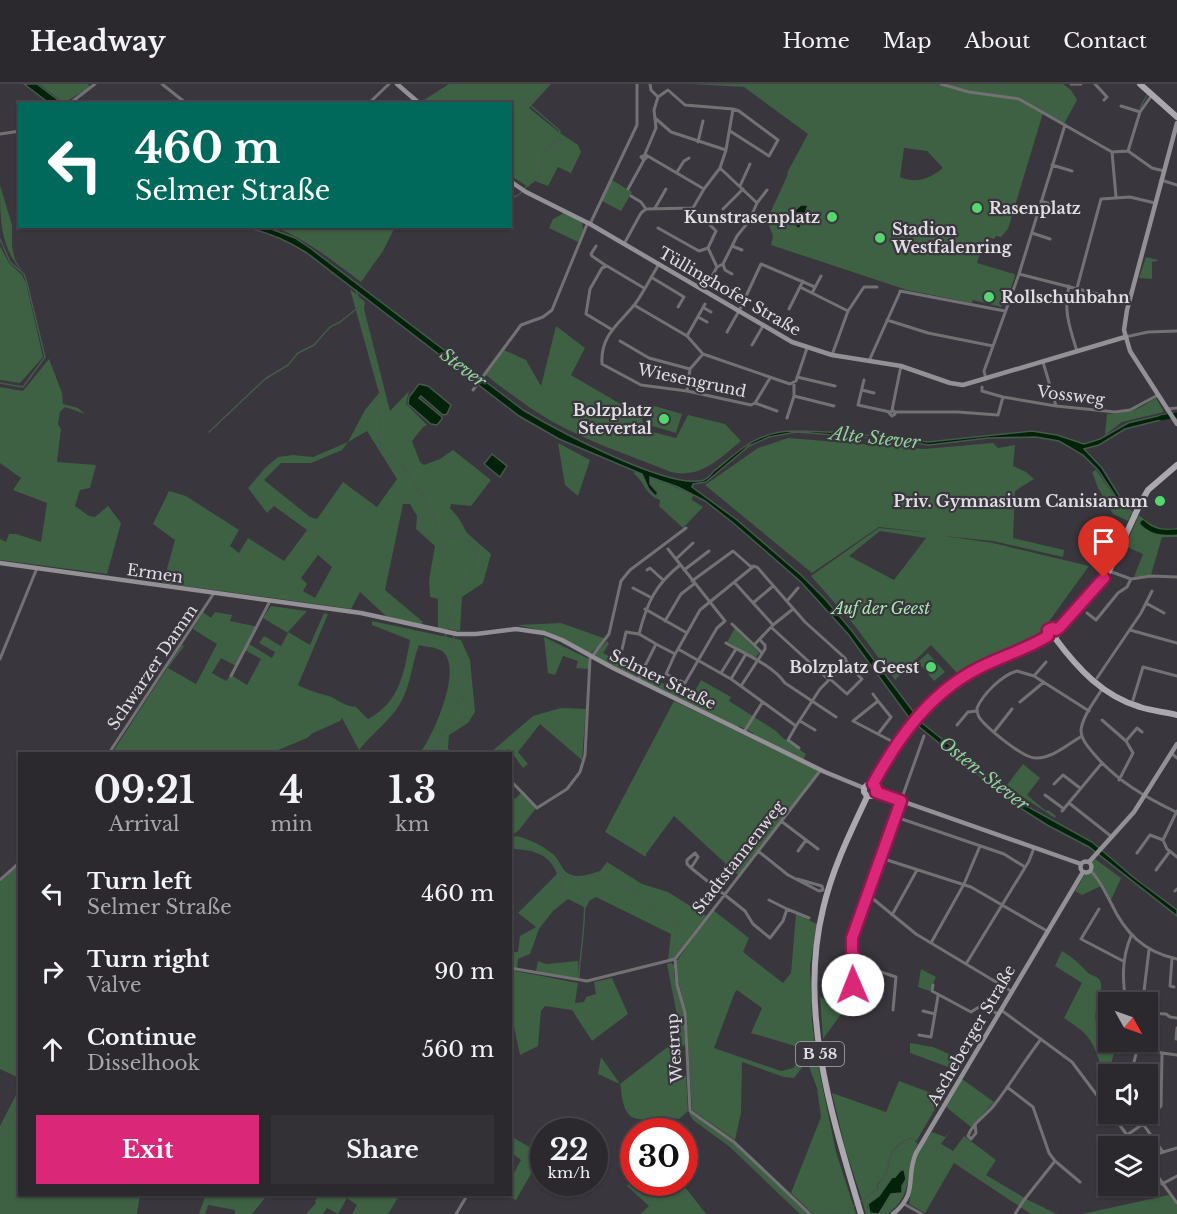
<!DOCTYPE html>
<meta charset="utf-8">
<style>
body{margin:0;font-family:"Libre Baskerville",serif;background:#333036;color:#f1f3f6;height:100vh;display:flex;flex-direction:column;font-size:22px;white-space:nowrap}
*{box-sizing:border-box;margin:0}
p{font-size:20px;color:#a6a6aa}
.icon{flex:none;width:33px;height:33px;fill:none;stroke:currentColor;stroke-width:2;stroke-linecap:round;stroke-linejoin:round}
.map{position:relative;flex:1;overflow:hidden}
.details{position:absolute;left:18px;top:668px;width:494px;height:444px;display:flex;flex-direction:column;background:#2b282e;border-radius:0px;box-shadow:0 2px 4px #0004,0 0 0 2px #47444a}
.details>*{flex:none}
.banner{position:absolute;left:18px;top:18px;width:494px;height:126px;border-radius:0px;box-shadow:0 2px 4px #0004,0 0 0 2px #47444a;background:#00695c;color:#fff;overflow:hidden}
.needle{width:39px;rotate:130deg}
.tools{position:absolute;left:1098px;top:908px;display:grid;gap:12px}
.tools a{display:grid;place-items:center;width:60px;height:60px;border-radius:0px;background:#2b282e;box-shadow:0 2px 4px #0004,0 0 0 2px #47444a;font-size:30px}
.speed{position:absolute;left:530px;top:1034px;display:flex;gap:12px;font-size:30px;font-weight:700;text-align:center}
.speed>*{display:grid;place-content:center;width:78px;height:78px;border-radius:50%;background:#2b282e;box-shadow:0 2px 4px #0004,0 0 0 2px #47444a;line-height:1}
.speed small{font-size:15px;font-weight:400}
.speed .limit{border:9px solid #d22;background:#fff;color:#111}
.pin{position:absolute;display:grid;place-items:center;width:51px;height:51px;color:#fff;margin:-62px -26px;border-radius:50% 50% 50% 0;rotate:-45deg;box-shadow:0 0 6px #0007}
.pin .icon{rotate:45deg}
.me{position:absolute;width:66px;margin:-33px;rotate:359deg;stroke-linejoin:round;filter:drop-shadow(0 0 4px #0008)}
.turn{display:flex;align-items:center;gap:21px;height:126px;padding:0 18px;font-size:27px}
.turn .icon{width:78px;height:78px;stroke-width:2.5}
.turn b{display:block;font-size:42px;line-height:51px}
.eta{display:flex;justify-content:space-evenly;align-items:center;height:102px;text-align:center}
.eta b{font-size:36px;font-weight:700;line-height:42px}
.primary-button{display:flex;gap:12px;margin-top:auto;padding:12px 18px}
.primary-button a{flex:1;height:69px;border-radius:0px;background:#db2777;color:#fff;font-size:24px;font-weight:700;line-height:69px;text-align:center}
.primary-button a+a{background:#333036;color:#f1f3f6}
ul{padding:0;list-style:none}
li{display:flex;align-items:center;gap:18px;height:78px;padding:0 18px}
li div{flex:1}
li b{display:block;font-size:22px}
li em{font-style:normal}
header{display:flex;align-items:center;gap:36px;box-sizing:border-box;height:84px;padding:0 30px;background:#2b282e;border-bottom:2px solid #47444a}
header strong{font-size:28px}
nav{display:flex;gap:33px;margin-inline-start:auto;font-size:21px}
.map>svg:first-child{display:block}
</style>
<header>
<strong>Headway</strong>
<nav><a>Home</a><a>Map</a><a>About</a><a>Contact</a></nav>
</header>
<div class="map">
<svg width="1177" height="1130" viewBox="0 0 1177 1130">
<rect width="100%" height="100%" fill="#39363d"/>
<!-- green -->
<path fill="#3d6142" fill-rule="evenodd" d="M39,0H88L90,3L64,19Z
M449,0H551L529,24L560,49L578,61L581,68L571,89L558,83L548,102L535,97L528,103L510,91V20H428L424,16Z
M691,0H1063L1071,6L1077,16L1064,40L1043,29L1008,145L1001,153L996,152L994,155L987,153L984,162H982L977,179L1014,190L1015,192L1005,221H1002L1001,223L973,216L972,219L907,206L771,161L773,152L767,136L788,90L787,89L808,50L744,3ZM904,64L927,67L943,84C929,95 917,100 900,93Z
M612,96L632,108L621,127L602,117Z
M0,101L12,141V162L15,176L23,188C0,164 0,135 0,101Z
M564,129L582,137L583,146L578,158L549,144L553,135Z
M275,143H395L383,167L361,198C333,177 307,156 275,143Z
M0,162L9,179L22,191L26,199L43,273L20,299L0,296Z
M1146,173L1158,176V177L1152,178V195L1139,194Z
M350,205L365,218L364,225L390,327L409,307L406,320L427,341L423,343L412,357L420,378L424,381L440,375L453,366L491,396L471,422L451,420L450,424L458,433L467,449L491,470L483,499L462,513L460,547L438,544V515L430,513L429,496L435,462L416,445L417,432L410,420H403L385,506L423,538L421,541L387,533L360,508L351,525L163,499L175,456L153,440L169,407L186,412L239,446L230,462L239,469L248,454L284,477L307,446L274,422L267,429L248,404L266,383L278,373L293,371L313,373L348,358L365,326L379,309ZM367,347L397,395L377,423L343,398L317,435L310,433L264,396L281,379H311L342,366L348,358ZM318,471L332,483L315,514L303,507L307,500L301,494Z
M556,242L585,264L571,291L641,332L645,346L676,354L688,331L725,340L741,357C720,374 701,395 671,388C631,372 589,358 551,337C528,323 507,308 486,291L504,266L526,276L541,302Z
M49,275L62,309L63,320L78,324L85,330L65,323L60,328L58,340L61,345L57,378L96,381L90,404L80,406L75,422L89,432L95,433L108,422L121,439L107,490L0,476V455L6,458L9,450H16L41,458L47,419L13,406L21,394L0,379V303L23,307Z
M1156,314L1164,328L1122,338L1105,351L1107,330C1127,330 1139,325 1156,314Z
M651,321L682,330L676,349L646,340Z
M788,354L924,365L993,359L998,364L1015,361L1013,382L1026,388L1034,395L1015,407L1013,454L1064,466L1063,473L993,457L944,452L993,459L1089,482L1037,554L995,572L959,591L931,561L895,596L855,542L811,492L879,444L930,449L879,443L812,489L705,401L758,364ZM880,447L926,454L894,496L849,472Z
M558,359L590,376L578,412L565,401Z
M1096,386L1120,420L1131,430L1128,437L1113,430L1098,404L1092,388Z
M635,387L642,390L650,408L657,407L650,399L649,393L693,410L692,416L703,423L683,444L659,422L660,416C645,411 645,398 634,390Z
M1139,431C1152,442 1160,447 1177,444V453H1162L1151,491L1134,493L1143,470L1125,462Z
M271,522L307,527L288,548L310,561L324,529L328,530L298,601C307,606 315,608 325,611C336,613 342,622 356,623L368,635C400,618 404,589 410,556L372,541V537L461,556L470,576L475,628L468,639L449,651L448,664L451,669H420C433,652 464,584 442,567C436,563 426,563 419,561C412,579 411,599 402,616C392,636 373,648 359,666L342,634L340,637L313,649L307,654L271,669H112L182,561L184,562L168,584L196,600L217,560L193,545L203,528L211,534L215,528L232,531L230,537L258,543L249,560L272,574L275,568L259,559L264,552L281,562L288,549L263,534ZM245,566L261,575L247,601L231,591L226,597L212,589L221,574L236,582Z
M561,539L606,555L590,570L543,547L517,541Z
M735,544L759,569L756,573L753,574L727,558Z
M544,553L589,575L588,585L576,584L578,577L563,572L555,591L548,589Z
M607,557L609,560L603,569L691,614L701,596L731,613L729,617L776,647L783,654L806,670L803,676L753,651V649L739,642L738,644L593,572Z
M928,569L945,588L934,597L918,578Z
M674,617L819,687L738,791L674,732L646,770V773L605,748Z
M561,624L586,625L582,676L540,640L518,668L528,680L523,684L509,665L503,669H490L533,632Z
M1023,680L1040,694L1027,711L1046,727L1048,726L1056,732L1055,734L1024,714L1007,701Z
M523,707L537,723L519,746L510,753V710L515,715Z
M516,752C529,755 544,762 554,771C561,778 562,789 572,791C581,794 592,789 600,787L607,778L642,800L668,808L706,832L674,874L668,876L671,850L596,813L589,817L586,824L568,815L553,827L539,845L530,870L518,875L517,884L510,883V868H518L520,852L536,843L518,829L557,790C550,769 530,765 510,765V756Z
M1095,775L1121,794L1110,818L1101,802L1082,811L1075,807L1085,790H1088L1094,785L1092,778Z
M19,780V994L0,985V798Z
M713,826L749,854L743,868L783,899L791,889L796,830L817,840L810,882L812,938L817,976L836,1068L856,1130H813L791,1109L821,1033L817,1004L807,977L794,994L784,993L742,978L741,1029L735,1056L692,1026L686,929L677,892L676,878ZM737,906L762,924L751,949L809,966L793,984L781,987L714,964L735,908Z
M1062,867C1073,874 1078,878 1087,888C1090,891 1096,892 1099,895C1109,908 1080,936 1108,954V957H1117L1111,980L1101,982C1092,954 1088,950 1064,934L1082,899L1055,882Z
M538,877L546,880L578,877L579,895L536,887Z
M670,879L674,881V892L684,930L685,961L674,965L676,991L686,992L688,1027L679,1035L663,1032L654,1034L650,1043L647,1037C642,1035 636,1035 632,1033C622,1027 622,1010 620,1000L598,990L601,973L620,1000L679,954L677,931L667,880Z
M921,885L936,893L930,907L918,903Z
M510,886L578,899L575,919L584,918L586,913L596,910L594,898L612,894L628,930L592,957L572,926L545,922L541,927L538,962L520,971L513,938L510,939Z
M820,913L844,926L823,955Z
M910,959L933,963L965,977L959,987L910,969Z
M962,995L994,1018L971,1043L946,1023Z
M899,997L942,1013L917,1056L910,1054C878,1068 896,1087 877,1099L876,1106L862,1116L845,1064L832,1009L886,1028Z
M19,1005L20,1110H140L137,1130H0V1042Z
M691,1028L734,1059L809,1130H800L730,1063L693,1036L689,1030Z
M951,1046L941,1060L953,1067L964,1052L996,1076L986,1091L1028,1116L1057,1130H1031L954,1079L925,1129L909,1120L914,1079L918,1067L932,1048L945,1053Z
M514,1054L543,1071V1092L532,1088L516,1116L504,1110H510V1096L521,1076L510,1068V1059Z
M907,1056H914L918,1060C903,1086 916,1109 888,1130H878L891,1110H900C903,1105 902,1101 906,1095L903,1085L897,1092H893L879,1112L867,1123L872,1130H866L862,1117L877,1107L878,1100C895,1089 882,1069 907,1056Z
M633,1095V1098H642L658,1112L667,1098L685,1097V1103L706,1130H640L649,1122L627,1102Z
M206,1110H268L252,1130H235V1126L208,1121L205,1130H199Z
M320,1110H400L388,1130H352L357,1121L347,1114L338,1130L327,1124L323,1130H306L316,1119L315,1117Z
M1169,1111L1177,1121V1130H1082Z"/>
<!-- water -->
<path fill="#03220a" stroke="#455a4b" stroke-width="1.5" d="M24,0H37L62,19H49Z
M801,121H808L800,144H797L793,137V128Z
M238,143H266L295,154L310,164L523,326C555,345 670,407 704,396C709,394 711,390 714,387C724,379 733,371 743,364C778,338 805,350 844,348L846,350L892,353L928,358L1032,347L1057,351L1084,360L1100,355L1128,339L1166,330L1169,334L1125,345L1099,361L1084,365L1102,384L1125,421L1146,443L1120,419L1098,386L1083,371L1059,357L1036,353L988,354L929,361L887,355L796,348L769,353L749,362L706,398L693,400L692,403L737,436L802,492L825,515L852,547L922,639L1025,721L1092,758L1133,793L1177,826V832L1089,763L1047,741L1017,722L918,642L910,635L848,550L801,498L732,438L705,417L678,403L650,393V400L658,409L656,412C647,406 647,400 642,390L559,355L519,332L307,169C286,156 263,145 238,143Z
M419,300L428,302L451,321L447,330L443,331L421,312L419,314L442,333V335L437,341L431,340L408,320L409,313Z
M492,370L507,382L500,393L484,380Z
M904,1085L906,1095L902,1102V1109L891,1110L880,1128L878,1130L870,1129L868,1120L879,1112L893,1092L895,1093L900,1087Z"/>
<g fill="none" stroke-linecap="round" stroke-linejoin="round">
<!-- stream -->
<path stroke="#455a4b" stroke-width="1.5" d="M1140,24L1148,9
M525,104L538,92L546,64C554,59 559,57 560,47L529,20L549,0
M510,114L517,112L522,108
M0,155L10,178L24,190L27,199L45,273L23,303L0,299
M356,206L359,217
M360,221L381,308L377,316L380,343L378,353L380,360L400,378L431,426L437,442L445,452L469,456L477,465L476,476L452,523L451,530L455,547
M209,348L265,295L288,281L298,269L314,261L330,243L340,238L360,222
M447,545L451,530
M446,550L444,557L456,565
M429,669L439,656
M444,669L439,665C438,657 442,646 450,642C456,638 459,641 464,634L456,621C458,615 465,613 467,606C475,587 451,570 454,552
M510,762C543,763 562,776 563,811
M557,784C581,808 584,786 604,794C608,795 611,800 616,802C621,804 628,803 634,806C643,810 644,815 650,822C659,829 669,832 677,840C679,853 672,862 671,874
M578,797C592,812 579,870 579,894
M671,879L672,902L686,946
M687,947L691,950L694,1024L692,1027
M691,1030L732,1062L798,1126L805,1128
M0,1052L20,1017
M926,1062L948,1068L987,1097L1045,1130
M859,1118L876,1107L877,1099C896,1088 879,1069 910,1055L916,1056
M813,1127L837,1129L855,1121
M204,1130L211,1110"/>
<!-- river -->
<path stroke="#03220a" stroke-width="5" d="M1161,334L1177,331
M1143,439C1153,449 1164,449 1177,448"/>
<!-- street -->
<path stroke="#727174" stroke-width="3" d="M162,0L187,20
M941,0L969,8L1019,15L1112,68L1128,67L1152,84L1164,87
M1071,0H1081
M1095,0L1107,13L1104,16
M658,13L668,6L685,21L733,25L726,66L720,84L704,105L693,124
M69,20L95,0
M368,20L389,0
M1121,22L1140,28
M655,34L671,48L726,66
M730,47L769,72L778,56L739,27L733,25
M0,50L20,47
M698,58L703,37
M1128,67L1140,28L1152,11
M1112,68L1116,113
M645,70L656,44L654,26L658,13L651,6L650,0
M647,73L644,76L641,73L646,71L704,105
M1052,81L1072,87
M677,88L684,77L689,74
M1161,96L1177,101
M740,102L750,80
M628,105L644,76
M631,112L641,118L646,125
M1041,117L1060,123
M757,119L767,106
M655,124L666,105
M723,125L743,105
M590,140L637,41V0
M658,144L699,167L708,164
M1032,149L1050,155
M624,160L641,129L646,125L693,124L716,147L708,164L717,183L704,207
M596,162L591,170L592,172L605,181
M732,162L742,166
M659,180C651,193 644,208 635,220C620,239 600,251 602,280L641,301L687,307L751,321L755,319
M723,180L725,186L732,190
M717,183L723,180L737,152L749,137L757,119L720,84
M1019,190L1129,218
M651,193L684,213L678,223
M1069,202C1063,226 1070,245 1077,267
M800,203L848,227L832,271
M1077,204L1101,115L1130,113L1155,119
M900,207L1005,227
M812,209L821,192
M634,221L687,252L703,270L790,300L796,297L807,264
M704,224L711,228
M789,225L803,197
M848,227L864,203H877
M698,233L707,238
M887,236L928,249L993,262
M611,245L586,230L590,205L602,184L607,182L644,204
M727,248L740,225L761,180L815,203
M687,252L705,220
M1125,253L1148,248L1177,247
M620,257L649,274L690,285
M752,261L763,242
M869,277L900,208
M1043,278L1056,322
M797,293L835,302
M986,295L984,287L1019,190L1065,41
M864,296L858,321L890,328
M794,300V312L834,322
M982,303V307L1003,313L1056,322L1115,328L1130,326L1158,311
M473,306L521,241L543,233L552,226L588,138
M862,306L874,309
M687,307L690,285L703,270
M755,319L770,294
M755,319L777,327
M1167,325L1177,324
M892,326L901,282
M893,326L895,330L892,332L889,329Z
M895,328H958L998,331L1003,313
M787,334L794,312
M668,465L725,537L717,544L685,599L666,590L675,570
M676,475L693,459
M647,486L650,484L662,495
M684,486L709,467
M1109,487L1131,495L1151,492L1177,493
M692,497L733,467L750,482L757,483L805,538L845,574L848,581L862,595L847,610L830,595
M735,499L773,541
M633,504L652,514
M787,517L798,504
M753,519L773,502
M1146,519L1164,529
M645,525L687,549
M1087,529L1096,536L1118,509L1127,503L1131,495
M665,537L681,510L694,500
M732,540L754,561
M772,544L829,596
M1130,546L1177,559
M726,559C745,570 772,581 785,599L836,633
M656,560L639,550C647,519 655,501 680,481
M678,565L700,526L754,482
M762,569L754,561L773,541L793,525
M621,570L626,548L639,550
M0,575L37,484
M721,589L736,565
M231,592L270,517
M1034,592L1046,578
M1097,594L1141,529L1152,507
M731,595L746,570
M638,596L656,560L675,570L678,565L731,595L796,642L820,605L847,578
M741,602L765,565V561L760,556
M1102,605C1095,617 1083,631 1081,646C1081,655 1088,663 1094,670C1117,697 1145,713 1176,728
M873,610L878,617
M1133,616L1143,583L1177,592
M1020,618L1044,598
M1102,636L1126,657L1133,669L1119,696
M800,637L815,646
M957,641L968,628L976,627
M796,642L788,656L799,664
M744,648L762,619
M994,648L1012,625
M878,650L891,633L878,617L853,637L897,660
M1082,652C1068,660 1052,675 1035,674C1023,674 990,646 982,637C978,633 977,629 977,624C983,610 1002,591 1017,587L1034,592L1089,627
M1126,657L1137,644L1142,648
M109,669L214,509
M1171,669L1177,674
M510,696L537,724L567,705L580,688L585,671L590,575L609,550L621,497L630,486L686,444
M1054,700L1063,691L1080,704
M1045,711L1064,725
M1069,719L1112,753
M1062,727L1102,679
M1177,727L1163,756L1167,765L1177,773
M896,733L1004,770L1025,783
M781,737L818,765
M758,767L788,791L819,807L823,806
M798,767L806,756
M1137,769L1150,751L1163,756
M881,774L971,803L1047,847
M691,784L698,773L695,769L687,776V780L691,784L745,827L753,840L770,854L783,837L787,825L809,834
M1156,786L1170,767
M1091,787C1100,796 1105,808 1111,819C1125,849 1144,868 1177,875
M797,795L822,802L823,806
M0,796L20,778
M1175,807L1177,805
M868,809L872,814L916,850L1011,907
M769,816L787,825
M1099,825L1081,855L1123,877
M892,831L917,786
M931,859L964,800L980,762
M1172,874L1170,902L1174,903
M675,875L677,900L685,929L690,1027L734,1058L810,1130
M675,875L820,687
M857,880L896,893L893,926
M966,880L1029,777L1034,764
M510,884L587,897L675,875
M933,901L932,907L971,928L982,921L998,930
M1144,907L1149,866
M853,909L857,880L852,867V854L924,652
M1126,918C1122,894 1122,874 1131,852
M1001,926L1072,978L1108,1026
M923,927L935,930
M1148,929L1166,930L1170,933L1177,934
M1103,933L1108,935
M919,951L931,953L938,912
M1176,955L1177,944
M1142,957L1155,968L1177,971
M1131,990L1137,966L1142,958
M1007,1003L1033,1023L1049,1069L1055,1077L1080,1098
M1111,1029L1135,1062
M975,1040L976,1049L971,1055L968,1052C973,1038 986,1032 995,1020C1011,999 1025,976 1041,955
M1143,1040L1163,1068
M1127,1051L1143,1040L1161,1022L1162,970
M1148,1078L1160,1069L1177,1064
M1148,1079L1177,1119
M1162,1100L1177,1092
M904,1120L922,1130
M456,1130L468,1110
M1015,1130L1024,1116L1055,1077"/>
<!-- secondary -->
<path stroke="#939096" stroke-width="4.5" d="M397,0L420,20
M1177,39L1127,226L1124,246L1130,267L1177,340
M510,97L526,108L590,140L792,258L832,271L901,282L950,299L963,301L1125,253
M0,479L361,529L457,550H476L516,545L544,549L562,556L613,584L825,688L864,704
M876,708L1081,780
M1080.5 783a5.5 5.5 0 1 1 11 0a5.5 5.5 0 1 1-11 0Z
M1089,778L1134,728L1177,660
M893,1130C919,1109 905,1094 916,1069L1083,788"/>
<!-- primary -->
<path stroke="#aba8b0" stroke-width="6" d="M1140,0L1177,33
M1046.5 549a5.5 5.5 0 1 1 11 0a5.5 5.5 0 1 1-11 0Z
M1056,546L1090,511L1109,487L1140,420L1148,406L1177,381
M1055,554C1078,585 1103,612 1140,623C1152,627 1165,628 1177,631
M873,700C897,654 930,610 977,585C1000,573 1026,567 1048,552
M867,712L864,708V704L868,700H873
M861,1130C832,1033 798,927 823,825C832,786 849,751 866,715L867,712H873L876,708V704L873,700"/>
</g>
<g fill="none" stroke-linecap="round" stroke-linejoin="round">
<!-- route casing -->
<g stroke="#8e194d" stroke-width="15">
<path id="route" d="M853,901L857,880L852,867V854L901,717L876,708V704L873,700C898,654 929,610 977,585C1000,573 1025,566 1048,552V546L1053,544L1056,546L1060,543L1104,494"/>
</g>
<!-- route -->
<use href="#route" stroke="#db2777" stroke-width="10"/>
</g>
<!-- markers -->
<g fill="#55d671" stroke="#39363d" stroke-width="2">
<circle cx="977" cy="124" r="6"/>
<circle cx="832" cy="133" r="6"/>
<circle cx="880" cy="154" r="6"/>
<circle cx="989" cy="213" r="6"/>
<circle cx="664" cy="335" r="6"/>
<circle cx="1160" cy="417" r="6"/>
<circle cx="931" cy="583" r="6"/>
</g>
<g text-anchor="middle" stroke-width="4.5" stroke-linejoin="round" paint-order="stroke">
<!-- shield labels -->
<rect fill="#39363d" stroke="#aeacb0" stroke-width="1.5" x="796" y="958" width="48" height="24" rx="4.5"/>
<g font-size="15" font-weight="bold" fill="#e0dee2">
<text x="820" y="975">B 58</text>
</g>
<!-- poi labels -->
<g font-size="16" font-weight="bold" fill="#e0dee2" stroke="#39363d" text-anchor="end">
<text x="989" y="130" text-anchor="start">Rasenplatz</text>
<text x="820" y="139">Kunstrasenplatz</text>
<text x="892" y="151" text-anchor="start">Stadion<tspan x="892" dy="18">Westfalenring</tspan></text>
<text x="1001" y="219" text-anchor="start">Rollschuhbahn</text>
<text x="652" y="332">Bolzplatz<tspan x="652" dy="18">Stevertal</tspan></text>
<text x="1148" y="423">Priv. Gymnasium Canisianum</text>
<text x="919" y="589">Bolzplatz Geest</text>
</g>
<!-- street labels -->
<g font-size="16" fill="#e0dee2" stroke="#39363d">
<text transform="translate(730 207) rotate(30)" y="6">Tüllinghofer Straße</text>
<text transform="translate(692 296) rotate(12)" y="6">Wiesengrund</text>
<text transform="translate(1071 311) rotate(7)" y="6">Vossweg</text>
<text transform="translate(155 489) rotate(8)" y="6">Ermen</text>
<text transform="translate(152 583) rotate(-56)" y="6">Schwarzer Damm</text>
<text transform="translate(663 595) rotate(26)" y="6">Selmer Straße</text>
<text transform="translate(738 773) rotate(-52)" y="6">Stadtstannenweg</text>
<text transform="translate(971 951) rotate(-60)" y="6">Ascheberger Straße</text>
<text transform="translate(674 964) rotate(-94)" y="6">Westrup</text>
</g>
<!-- park labels -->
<g font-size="16" font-style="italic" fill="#a9eab1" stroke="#39363d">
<text x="881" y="530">Auf der Geest</text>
</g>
<!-- water labels -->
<g font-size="18" font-style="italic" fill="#90d199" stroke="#39363d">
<text transform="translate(463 284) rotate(37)" y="6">Stever</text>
<text transform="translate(875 354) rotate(6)" y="6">Alte Stever</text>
<text transform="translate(984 690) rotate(38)" y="6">Osten-Stever</text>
</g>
</g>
</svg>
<div class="tools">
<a><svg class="needle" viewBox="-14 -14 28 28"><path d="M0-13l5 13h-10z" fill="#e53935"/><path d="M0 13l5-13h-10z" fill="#a6a6aa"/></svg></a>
<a><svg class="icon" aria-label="sound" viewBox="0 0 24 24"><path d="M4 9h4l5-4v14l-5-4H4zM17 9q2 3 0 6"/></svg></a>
<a><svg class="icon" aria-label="layers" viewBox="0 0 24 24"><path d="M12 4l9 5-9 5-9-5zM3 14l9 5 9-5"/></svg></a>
</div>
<div class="speed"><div>22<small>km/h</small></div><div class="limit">30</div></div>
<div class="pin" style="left:1104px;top:494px;background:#d93025"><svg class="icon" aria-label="arrive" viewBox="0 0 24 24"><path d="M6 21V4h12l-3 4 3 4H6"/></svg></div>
<svg class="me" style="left:853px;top:901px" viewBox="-20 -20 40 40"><circle r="19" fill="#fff"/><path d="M0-13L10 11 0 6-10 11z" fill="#db2777"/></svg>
<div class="banner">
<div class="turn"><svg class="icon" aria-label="left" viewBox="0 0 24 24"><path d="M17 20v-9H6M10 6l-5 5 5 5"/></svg><div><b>460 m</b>Selmer Straße</div></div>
</div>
<section class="details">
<div class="eta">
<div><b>09:21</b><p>Arrival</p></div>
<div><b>4</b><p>min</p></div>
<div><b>1.3</b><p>km</p></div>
</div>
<ul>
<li><svg class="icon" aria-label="left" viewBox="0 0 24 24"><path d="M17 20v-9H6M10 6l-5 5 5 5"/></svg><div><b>Turn left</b><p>Selmer Straße</p></div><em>460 m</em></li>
<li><svg class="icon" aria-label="right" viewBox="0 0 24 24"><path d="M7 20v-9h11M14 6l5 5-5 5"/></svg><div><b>Turn right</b><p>Valve</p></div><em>90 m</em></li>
<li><svg class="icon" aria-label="ahead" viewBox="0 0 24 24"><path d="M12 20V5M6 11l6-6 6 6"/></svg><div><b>Continue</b><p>Disselhook</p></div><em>560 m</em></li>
</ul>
<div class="primary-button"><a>Exit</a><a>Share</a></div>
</section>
</div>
